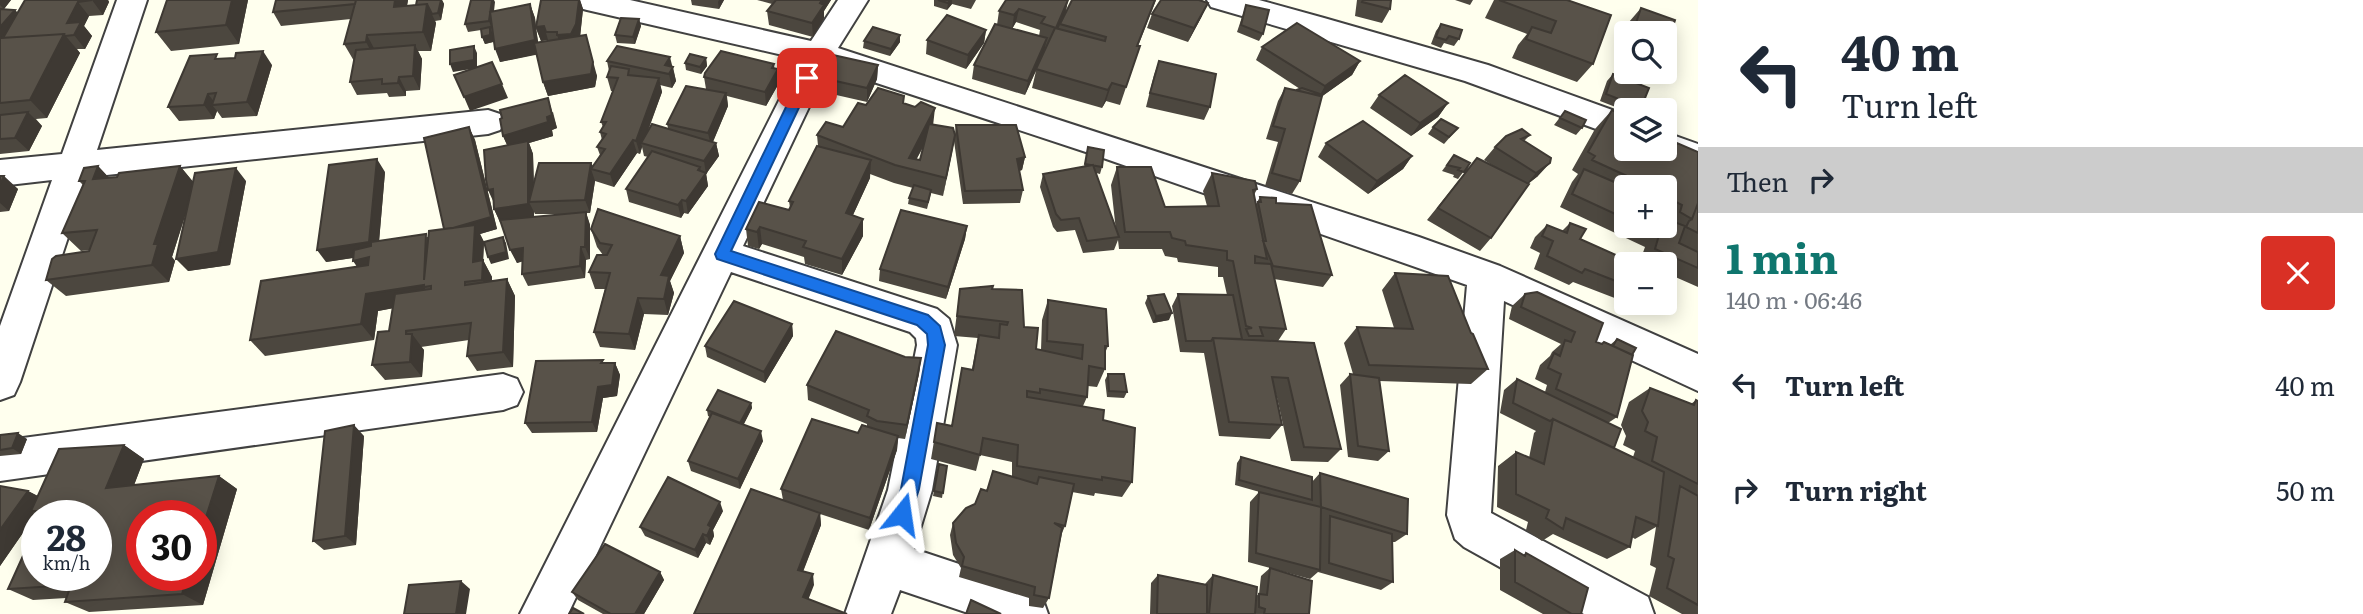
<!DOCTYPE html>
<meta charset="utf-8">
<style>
body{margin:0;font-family:Literata,serif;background:#f2f2f3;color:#1f2937;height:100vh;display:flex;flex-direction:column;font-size:26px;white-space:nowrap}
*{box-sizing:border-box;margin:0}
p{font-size:23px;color:#747a83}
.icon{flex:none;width:38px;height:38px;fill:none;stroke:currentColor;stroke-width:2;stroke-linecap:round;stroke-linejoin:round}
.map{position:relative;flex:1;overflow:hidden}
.panel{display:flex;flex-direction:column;background:#fff;width:665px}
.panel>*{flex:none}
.banner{background:#fff;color:#1f2937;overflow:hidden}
.fabs{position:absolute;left:1614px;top:21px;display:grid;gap:14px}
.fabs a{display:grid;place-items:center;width:63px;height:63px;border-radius:7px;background:#fff;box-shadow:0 4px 18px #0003;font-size:35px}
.speed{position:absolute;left:21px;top:500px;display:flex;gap:14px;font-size:35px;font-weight:700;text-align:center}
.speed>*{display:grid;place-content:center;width:91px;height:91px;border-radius:50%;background:#fff;box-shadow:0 4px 18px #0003;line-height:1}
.speed small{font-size:18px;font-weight:400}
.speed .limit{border:10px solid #d22;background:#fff;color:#111}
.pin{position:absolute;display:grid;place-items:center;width:60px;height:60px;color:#fff;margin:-30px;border-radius:14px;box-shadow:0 4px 10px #0006}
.me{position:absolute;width:77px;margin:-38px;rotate:15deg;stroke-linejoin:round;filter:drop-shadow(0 0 5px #0008)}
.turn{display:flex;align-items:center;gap:24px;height:147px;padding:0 28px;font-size:32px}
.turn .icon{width:91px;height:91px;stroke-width:2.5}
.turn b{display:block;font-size:49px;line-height:60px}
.then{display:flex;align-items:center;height:66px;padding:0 28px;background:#0003;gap:14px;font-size:26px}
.round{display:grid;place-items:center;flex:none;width:74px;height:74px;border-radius:7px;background:#f2f2f3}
.overview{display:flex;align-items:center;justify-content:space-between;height:119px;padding:0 28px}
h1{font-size:42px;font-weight:700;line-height:52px;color:#0f766e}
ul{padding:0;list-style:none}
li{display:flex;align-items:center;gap:21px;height:105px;padding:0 28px}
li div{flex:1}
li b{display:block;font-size:26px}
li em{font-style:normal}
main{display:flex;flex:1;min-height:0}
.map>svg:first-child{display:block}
</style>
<main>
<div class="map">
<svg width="1698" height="614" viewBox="0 0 1698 614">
<rect width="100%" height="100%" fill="#ffe"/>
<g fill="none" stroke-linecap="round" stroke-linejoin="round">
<!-- minor casing -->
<g stroke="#414141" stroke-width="4">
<path id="minor" d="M117,0H147L97,150L488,110L500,114L505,122L500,130L488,134L88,177L20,382L14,395L0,400V326L52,180L0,186V160L62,154Z
M572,0H630L811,41L838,0H868L838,48L1419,237L1500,266L1698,354V391L1504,301L1491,513L1648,597L1654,614H1584L1464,547L1455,539L1447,515L1467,285L1092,154L828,67L743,246L937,309L949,319L957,345L932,490L914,549L983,572L1042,597L1048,614H971L900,590L891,614H845L888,490L917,345L916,338L910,332L731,272L568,614H520L800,59L587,10L576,7Z
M1207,0H1259L1324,18L1488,65L1626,115V140L1465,81L1211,7Z
M1664,132L1698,144V171L1652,153L1650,149H1664Z
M503,374L517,379L523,392L517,405L503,410L0,481V441Z"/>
</g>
<!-- minor -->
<use href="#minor" fill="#fff" fill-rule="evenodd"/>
</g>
<!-- wall -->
<path fill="#4c473f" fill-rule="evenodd" d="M0,0H11L4,9L15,10L18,13L25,0H108L109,2L103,15L89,16L84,26L92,36L85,49H77L80,53L47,118L36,119L42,126L29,151L0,154Z
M167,0H248L239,44L171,51L156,32Z
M276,0H408L407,6L416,5L417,0H442L444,4L441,20L435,21L436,23L431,51H418L422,59L420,90L406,91V96L389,97L387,93L357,95L350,82L354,61L344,44L351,19L281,26L273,12Z
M471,0H494V11L530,4L535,18L536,26L541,0H580L583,9L580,36L597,76L595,87L548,96L543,82L537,54L500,62L493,35V42L485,44L482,37L481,30L468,32L465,24ZM536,28L541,41L548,40L549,41L538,43Z
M691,0H724L719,9L692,5Z
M757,0H831L824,11V18L813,37L769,25L767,11L772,4Z
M934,0H976L971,9L952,4L947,10L934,6Z
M1068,0L1066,12L1140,46L1120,105L1106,101L1102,108L1032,88L1036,71L1025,95L972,79L974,65L997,25L999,11ZM1016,22L1040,30L1039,36L1012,29Z
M1355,0H1391L1390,9L1382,23L1355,16L1357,0Z
M1455,0H1473L1470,5Z
M1494,0H1567L1593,64L1577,82L1512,58L1518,45L1527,34L1485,18Z
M1246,5L1263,34L1259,41L1237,32Z
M1641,8L1664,33H1626V44L1622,42L1629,22Z
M1152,14L1202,16L1188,42L1147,28Z
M639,19L641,26L635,44L617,43L615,35Z
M1441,24L1459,39L1454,46L1444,43L1441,48L1431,44L1436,31Z
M986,30L984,43L966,69L926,54L927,40Z
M900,35V42L890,56L863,48L864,41Z
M1262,47L1360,61L1352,75L1322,96L1300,181L1292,194L1265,186L1278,142L1266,139L1278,101L1285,88L1296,90L1300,89L1256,60Z
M706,58L707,66L701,74L686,70L685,63Z
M220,59L272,65L257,116L222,118L217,111L214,119L179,121L168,107Z
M607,61L673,67L676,81L672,88L660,85L662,92L648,131L668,128L667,124L706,89L704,77L775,68L778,69L779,83L766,106L727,96L728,106L713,142L716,143L719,156L706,174L708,186L688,214L684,213L681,218L629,202L626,189L648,157L644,156L642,147L640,154L637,153L614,187L595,181L590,213H586L590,225V259L586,260L585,278L528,286L522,274V261L517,263L501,222H500L494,209L507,145L503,136L553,112L557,128L552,130L553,136L529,143L533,154L534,184L591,163L593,166L600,155L597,147L602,140L600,132L603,127L601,122L613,91H611L607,77L609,71ZM534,212L535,214H570L534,217Z
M1159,61L1210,107L1204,120L1146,107L1154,75Z
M1626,63V72H1656L1648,80L1623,71Z
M878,65L877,79L867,102L823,92L822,78Z
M1613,74L1641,108L1638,110H1626V111L1600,101L1607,81Z
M1379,95L1448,103L1438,117L1411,136L1370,108Z
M904,103L934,125L955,134L956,125L1025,157L1022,170L1019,171L1023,190L1020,203L963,204L954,141L943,196L931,193L927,209L908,204L909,198L913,188L894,183L870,174V178L853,215L863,219V236L842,275L805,264L804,257L762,244L759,249L748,246L746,229L789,210L790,208L789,201L818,146L817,135L843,127L866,105ZM925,144L920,160H916Z
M1612,110L1626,149L1667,152L1677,143L1698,152V287L1664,272V264H1647L1640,261L1645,247L1560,207L1572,182L1578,174L1572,170L1595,129ZM1626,187H1664V226H1626Z
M1565,111L1582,128L1576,135L1554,125Z
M469,127L475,140L497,229L480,234L484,242L483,260L492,277V281L507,279L515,296L513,367L477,371L467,356L469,340L421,347L424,350L422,377L385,380L372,365L389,331L393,308L378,311L374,340L265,356L250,340L357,267L353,258L326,262L385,172L379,241L428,237L444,229Z
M1433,127L1458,128L1444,144L1428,134Z
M1530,135L1524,141L1538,176L1528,184L1491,238L1480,251L1427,220L1477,158L1495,167L1484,160L1495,147Z
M1326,143L1412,156L1403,169L1368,194L1318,157Z
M1088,147L1102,167L1100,174L1096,173L1116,231L1111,185L1117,167L1165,207L1207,206L1203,191L1212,173L1257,189L1254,195L1256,204L1260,197L1276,203L1332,275L1323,287L1274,279L1286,329L1278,341L1341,449L1328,462L1291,461L1276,393L1282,425L1270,439L1219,436L1204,353L1180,352L1172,306L1178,294L1227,295L1223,277H1218V267L1178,262L1177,258L1165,256L1162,249H1119L1118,240L1114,250L1083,253L1075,230L1057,232L1053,227L1040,187L1043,174L1084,167Z
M1454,155L1470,163L1458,179L1453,177L1454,175L1442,171Z
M98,166L109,178L180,166L193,182L246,181L230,265L188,271L187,210L172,257L175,261L169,282L66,296L46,280L89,251L90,250L81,251L62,233L83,185L79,181Z
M0,176L18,189L9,211L0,212Z
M1570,223L1580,239L1626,264L1625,302L1573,282L1569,285L1534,269L1540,253L1530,248L1535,237L1547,225L1562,231Z
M967,226L965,239L946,299L879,281L880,269Z
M591,229L680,236L684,253L670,281L674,293L668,315L644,314L635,350L600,347L594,332L605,289H595L589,272L603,255L597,247Z
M1395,273L1471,333L1488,369L1471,384L1379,381L1389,451L1378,461L1348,457L1340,385L1350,374H1353L1344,343L1357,327L1394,328L1382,290Z
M960,289H992L1024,327L1036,349L1041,350L1042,320L1048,300L1108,346L1105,353V369L1097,387L1088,386L1087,397L1083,406L1103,420L1132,482L1122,497L1095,493L1094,496L1072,492L1065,526L1062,533L1049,598L1043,608L1029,606V598L959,577L961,568L953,555L950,535L953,523L975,504L987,491L1012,477V462L980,455L976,471L931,459L937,423L952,426L972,369L978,338L954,336Z
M1525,294L1596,342L1602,344L1604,342L1610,345L1617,339L1632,355L1617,417L1608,423L1614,448L1633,457L1635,451L1623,445L1626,436L1621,425L1629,402L1650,388L1691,404L1696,400L1698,401V614H1682L1649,596L1656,568L1650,565L1656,527L1635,539L1632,537L1630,547L1607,559L1553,534L1542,541L1526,530L1528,522L1497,507L1498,466L1516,452L1529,458L1534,433L1536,431L1500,413L1504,390L1517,379L1545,392L1547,385L1535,379L1540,365L1550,356L1552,352L1561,344L1509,319L1512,306Z
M1148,296L1169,320L1153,323L1145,303Z
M792,324L793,336L765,383L707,357L705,346Z
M905,357L921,358L919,374L905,439L898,438L897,450L869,530L820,514L821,525L803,572L814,585L694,614L783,500L781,489L867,426V424L808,400L807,385Z
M604,363H615L620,375L617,396L603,398L597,432L532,433L525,423Z
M1108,374L1127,392L1124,398L1107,397L1105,380Z
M751,403L752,408L744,424L763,441L740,489L691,471L688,461L710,417L708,416L707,410Z
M0,435L27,439L21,454L0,456Z
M364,436L356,545L324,550L313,541Z
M124,445L144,459L134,485L219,476L237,489L203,605L89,612L65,602L66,598L33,600L8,589L40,516L36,514L0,566V486L28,491L38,496Z
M1241,457L1312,482L1320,473L1407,534L1395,542H1392L1393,582L1381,590L1318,572L1310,579L1248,562L1250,502L1259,492L1277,497L1235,485L1237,463Z
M939,464L947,466L942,498L933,496Z
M723,511L713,530L714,536L710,545L706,543L698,558L645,536L640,527Z
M1515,550L1523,555L1526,553L1581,614H1543L1500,590V559Z
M1270,568L1309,614H1150L1151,583L1158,575L1205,584L1213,575L1256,596L1259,594L1261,576Z
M660,572L664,580L644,614H603L578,600L572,592Z"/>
<!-- shaded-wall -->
<path fill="#3e3933" d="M0,0H11L4,9L0,5Z
M92,0H108L109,2L103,15Z
M232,0H248L239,44L226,25Z
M395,0H408L403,26L394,7Z
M441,0H442L444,4L441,20L438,13Z
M492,0H494L495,2L492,29L489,21Z
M579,0H580L583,9L580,38L562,49L557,35Z
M719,0H724L719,9L718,2Z
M822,0H831L824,11V18L813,37L812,23Z
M950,0H952V4L947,10L948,3Z
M1068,0L1065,13L1053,41L1056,28Z
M1155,0H1156L1131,64L1137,46Z
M78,2L89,16L84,26L92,36L85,49L74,35L67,23Z
M1208,3L1202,16L1188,42L1194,28Z
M427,4L436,23L431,51L423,32Z
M530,4L535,18L536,27L544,26L548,40L541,41L536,28L540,54L500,62L495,49Z
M1019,9L1016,22L1012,29L1014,15Z
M15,10L27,24L0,55V27Z
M639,19L641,26L635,44L633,37Z
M490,27L493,35V42L485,44L482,37Z
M986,30L984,43L966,69L968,55Z
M64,34L80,53L47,118L30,100Z
M367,35L377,54L376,61L366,42Z
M586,35L597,76L595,87L548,96L543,82Z
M900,35V42L890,56L891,49Z
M1047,38L1044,52L1025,95L1028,81Z
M415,45L422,59L420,90L413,76Z
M474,46L477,53V68L453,72L450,64Z
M263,51L272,65L257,116L247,102Z
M670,57L676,81L672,88L669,74L665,65Z
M706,58L707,66L701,74L700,67Z
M1360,61L1352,75L1317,100L1325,86Z
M774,64L775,74L778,69L779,83L766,106L765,92L772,68Z
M878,65L877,79L867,102V88Z
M399,77L406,91V96L398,83Z
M659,78L662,92L643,143H641L642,147L640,154L636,141Z
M1112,83L1106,101L1102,108L1108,90Z
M502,84L508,98L470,111L464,97Z
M726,93L728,106L711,146L708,133Z
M208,94L216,104L212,105L217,111L214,119L204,105Z
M548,98L557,128L552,130L553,136L529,143L533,154L534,202H529L534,212V217L500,222L494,209L509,149L503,136Z
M1448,103L1438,117L1411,136L1420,123Z
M935,108L933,126L911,170L909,158Z
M28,112L42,126L29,151L15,138Z
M469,127L475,140L497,229L480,234L484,242L483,264V260L492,277L491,296L473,262L452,243Z
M955,135L952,153L943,196L946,178Z
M633,140L637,153L614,187L610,174Z
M716,143L719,156L706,174L704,161Z
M1412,156L1403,169L1368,194L1377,181Z
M1025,157L1022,170L1014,172L1017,159Z
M377,159L385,172L378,254L326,262L317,250Z
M871,160L870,178L846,230V213Z
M591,163L594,170L591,169L595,181L590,213L585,200Z
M1550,163L1538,176L1525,186L1536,173Z
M98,166L115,184L93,179Z
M180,166L195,184L172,257L175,261L169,282L152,265L154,244Z
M700,167L702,177L706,173L708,186L688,214L686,201Z
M236,168L246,181L230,265L188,271L176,259Z
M4,176L18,189L9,211L0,203V185Z
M493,189L494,203L488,190Z
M682,200L684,213L681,218L678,205Z
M586,212L590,225V259L585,247Z
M863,219V236L842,275V259Z
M967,226L965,239L946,299L948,287Z
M760,227L762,244L759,249L757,232Z
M680,236L684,253L670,281L674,293L668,315L664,299L661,275Z
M503,237L506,243L509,259L491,264L488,257Z
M581,247L586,260L585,278L580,266Z
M523,248L528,260L517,263L510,250Z
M369,257L381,274L365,278L353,261Z
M507,279L515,296L513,367L503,352Z
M424,285V287L433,301L378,311L374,340L361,324L366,294Z
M638,298L644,314L635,350L629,334Z
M1172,313L1169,320L1153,323L1156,316Z
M792,324L793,336L765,383L764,372Z
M406,331L412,339V334L424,350L422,377L410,362Z
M921,358L919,374L905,439L907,425Z
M615,363L620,375L617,396L603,398L597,432L592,422L598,387Z
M751,403L752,408L740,431L739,425Z
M354,425L364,436L356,545L345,536Z
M761,431L763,441L740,489L738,479Z
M18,433L27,439L21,454L12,448Z
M898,436L897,450L869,530L870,518Z
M124,445L144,459L128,501L106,488Z
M219,476L237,489L203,605L182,594L188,576H201V533Z
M28,491L45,500L31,511L36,514L0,566V530Z
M720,502L723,511L713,530L714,536L710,545L707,536L708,525Z
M820,513L821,525L799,581L798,570Z
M703,534L706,543L698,558L695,550Z
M660,572L664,580L644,614H635Z
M813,574L814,585L805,608L803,597Z
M461,581L470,589L466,614H456Z"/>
<!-- building -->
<path fill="#585249" stroke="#3e3933" stroke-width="2" d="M25,0H92L78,2L67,23L81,22L74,35L65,36L64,34L3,38Z
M167,0H232L226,25L156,32Z
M276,0H356L355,4L273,12Z
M356,0H395L394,7L427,4L423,32L367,35L366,42L344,44Z
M417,0H441L438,13L432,14L427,4L416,5Z
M471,0H492L489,21L465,24Z
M541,0H579L576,24L571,34L557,35V32H546L544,26L536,27Z
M776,0H822L820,3L824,5L812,23L767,11Z
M938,0H950L948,3Z
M1006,0H1068L1056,28L1041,23L1045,17L1019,9L1014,15L999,11Z
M1072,0H1155L1137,46H1140L1126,87L1112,83L1108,90L1036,69L1055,28L1105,41L1106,37L1060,24Z
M1161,0H1199L1208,3L1194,28L1152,14Z
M1363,0H1391L1390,9L1362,2Z
M1499,0H1567L1611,15L1593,64L1526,39L1532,27L1551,33L1556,21Z
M530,4L535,40L495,49L490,12Z
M1246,5L1269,10L1263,34L1241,25Z
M1641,8L1675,20L1664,54V33H1643L1644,32L1634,29Z
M0,9L15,10L0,27Z
M947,15L986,30L968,55L927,40Z
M621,18L639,19L633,37L615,35Z
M1297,23L1360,61L1325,86L1262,47Z
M995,24L1047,38L1028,81L974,65Z
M1441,24L1462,30L1459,39L1449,36L1446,40L1436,37Z
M490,27V35L482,37L481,29Z
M873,27L900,35L891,49L864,41Z
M64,34L30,100L0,103V38Z
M586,35L593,62L591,74L543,82L534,43Z
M415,45L413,76L399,77L398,83L382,84V79L350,82L356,50Z
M474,46V60L450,64V50Z
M617,46L670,57L665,65L673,67L669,74L607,61Z
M263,51L247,102L212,105L216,93L208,94L204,105L168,107L190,56L217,54L215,59L235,58L236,53Z
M721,51L774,64L772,68L778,69L765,92L704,77L705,73Z
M690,54L706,58L700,67L685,63Z
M833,55L878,65L867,88L822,78Z
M1159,61L1216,74L1210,107L1150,93Z
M492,62L502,84L464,97L454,75Z
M611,66L629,69L628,75L659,78L636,141L633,140L610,174L591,169L605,149L597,147L606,134L600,132L606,122H601L618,78L607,77Z
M1613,74L1649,88L1641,108L1606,94Z
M1405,75L1448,103L1420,123L1379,95Z
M686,86L726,93L708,133L667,124Z
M878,88L904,96L903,103L915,107L921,102L935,108L909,158L920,160L929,124L953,128L955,135L946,178L895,165L817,135L826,122L843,127L858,103L866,105Z
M1285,88L1322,96L1300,181L1272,173L1285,129L1273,126Z
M1302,88L1320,94V96L1296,90Z
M548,98L552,115L547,117L548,122L503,136L500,119L502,118L500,110Z
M1612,110L1626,117V149H1660L1672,154L1677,143L1698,152V203L1692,219L1680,212L1682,205L1664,196V187H1651L1592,160L1595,156L1588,152Z
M1565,111L1586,120L1582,128L1560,118Z
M28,112L15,138L0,139V115Z
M1441,119L1458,128L1449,137L1433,127Z
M1363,121L1412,156L1377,181L1326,143Z
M652,124L716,143L704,161L641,143Z
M956,125H1016L1025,157L1017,159L1023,190L965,191Z
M469,127L491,217L453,228L444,229L424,138Z
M1522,129L1530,135L1521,139L1551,158L1550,163L1536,173L1495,147L1506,136Z
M528,141V204L494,209L493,189L488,190L486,180L484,150Z
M817,146L871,160L846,213L863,219L842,259L803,247L806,241L760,227L757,232L746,229L759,202L789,210L793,202L789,201Z
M1088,147L1104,150L1102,167L1085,164Z
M652,151L700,167L698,170L706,173L686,201L682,200L678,205L626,189Z
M1454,155L1470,163L1464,172L1458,170L1460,168L1447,165Z
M1477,158L1529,184L1491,238L1438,208Z
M377,159L369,242L317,250L329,165Z
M539,163H591L585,200L529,202Z
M1093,165L1119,237L1087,241L1079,218L1061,220L1056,214L1043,174Z
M98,166L93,179L117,177L119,173L180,166L154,244H158L152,265L46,280L52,259L56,256L89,251L97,230L62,233L85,181H79L84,168Z
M1117,167H1151L1165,207L1219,206L1212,173L1255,181L1257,189L1253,190L1267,259L1255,256V263L1271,264L1286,329L1260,327L1263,336H1249L1246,329L1252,328L1246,326L1233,261L1227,260V251L1186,245L1185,241L1172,238L1170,232H1125Z
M236,168L218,252L176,259L195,173Z
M1584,169L1626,187V219L1572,194Z
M0,176H4L0,185Z
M914,185L931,190L928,202L909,198Z
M1260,197L1276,198V203L1311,205L1332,275L1273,266L1263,241H1266L1258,202H1261Z
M1698,203V233L1686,227L1689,221L1692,219Z
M598,209L680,236L661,275L669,276L664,299L638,298L629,334L594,332L610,273L589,272L597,255H607L612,245L600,243L591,229Z
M901,210L967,226L948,287L880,269Z
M586,212L585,247H581L580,266L522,274L523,248L510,250L500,220Z
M1664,218L1685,226L1679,243L1698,252V268L1655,249L1659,235L1640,226H1664Z
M1570,223L1586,229L1580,239L1636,264H1626V285L1585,269L1582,273L1547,256L1553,241L1542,236L1547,225L1567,233Z
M475,225L473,262L483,260L482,280L465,282V285L507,279L503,352L467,356L471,323L406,331V334H412L410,362L372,365L378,332L389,331L395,294L431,289V286L424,287V285L366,294L361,324L250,340L261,281L368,265L369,257L353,261L354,250L371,246V242L426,234L424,280L429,231Z
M503,237L506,252L488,257L484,242Z
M1395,273L1448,276L1471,333L1473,334L1488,369L1369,365L1357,327L1413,329Z
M993,286L992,289L1022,290L1024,327L1038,328L1036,349L1082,359L1083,345L1047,341L1048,300L1106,309L1108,346H1105V369L1089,366L1087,397L1040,389V393L1027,391V397L1104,410L1103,420L1135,428L1132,482L1102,477V480L1017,466L1018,445L983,438L980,455L934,442L937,423L952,426L962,368L973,370L979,335L999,338L1000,324L1007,325L1008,322L957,316L960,289Z
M1537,292L1603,323L1596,342L1602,344L1604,342L1633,355L1617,417L1556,389L1561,374L1548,368L1554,353L1560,356L1565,340L1571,342L1575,332L1521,307L1525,294Z
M1164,294L1172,313L1156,316L1148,296Z
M1178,294L1233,295L1242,339L1213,338L1211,341H1186Z
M734,301L792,324L764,372L705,346Z
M836,331L905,357L921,358L907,425L877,421L867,416L869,410L807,385Z
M1213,338L1314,343L1341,449L1304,447L1288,378L1272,377L1282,425L1229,422Z
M1617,339L1636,348L1632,355L1613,346Z
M603,360L601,363H615L612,385L598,387L592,422L525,423L536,361Z
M1108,374H1124L1127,392L1109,391Z
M1350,374L1379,378L1389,451L1358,446Z
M1517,379L1621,429L1614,448L1553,419L1550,421L1513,403Z
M1650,388L1694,405L1696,400L1698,401V484L1652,461L1657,437L1645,431L1648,422L1642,411Z
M718,390L751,403L740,423L707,410Z
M712,413L761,431L738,479L688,461Z
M812,419L858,433L862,425L898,436L870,518L781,489Z
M1553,419L1664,472L1658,526L1636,517L1630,547L1566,518L1563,529L1546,518L1549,510L1516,494V452L1544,464Z
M354,425L345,536L313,541L325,431Z
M18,433L12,448L0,450V435Z
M124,445L106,488L219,476L201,533V516H142V576H188L182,594L65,602L71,585L8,589L37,525V576H96V516H40L43,511H31L59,449Z
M1241,457L1312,477V500L1239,480Z
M939,464L947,466L943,493L934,491Z
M993,471L1037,484L1039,477L1074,484L1065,526L1054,523L1062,528L1049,598L1034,595L1035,587L962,566L964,557L956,543L953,523L966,508L975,504L981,489L987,491Z
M1320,473L1408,499L1407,534L1321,507Z
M668,477L720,502L708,525L711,527L707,536L703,534L695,550L640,527Z
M0,486L28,491L0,530Z
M1680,486L1698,496V605L1667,588L1674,559L1668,556Z
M751,489L820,513L798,570L813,574L803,597L847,614H694Z
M1259,492L1321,507L1320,570L1256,553Z
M1330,516L1392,534L1393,582L1329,563Z
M605,544L660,572L635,614H611L572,592Z
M1515,550L1525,556L1526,553L1588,588L1581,614H1572L1515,582Z
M1270,568L1312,581L1309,614H1264L1265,609L1259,607V594L1267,595Z
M1158,575L1207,585V614H1157Z
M1213,575L1257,587L1255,614H1209Z
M461,581L456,614H404L409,585Z
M971,600L1001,614H966Z
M573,608L584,614H569Z"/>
<!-- route -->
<path fill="#1a73e8" stroke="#114b97" stroke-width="2" d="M807,74L813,78L731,251L928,315L940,326L945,345L919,489L909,520L902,523L896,520L893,514L901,489L928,345L927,334L917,325L717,259L715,254L800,78Z"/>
</svg>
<div class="fabs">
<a><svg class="icon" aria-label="search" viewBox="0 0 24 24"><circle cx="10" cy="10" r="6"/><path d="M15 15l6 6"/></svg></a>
<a><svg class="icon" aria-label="layers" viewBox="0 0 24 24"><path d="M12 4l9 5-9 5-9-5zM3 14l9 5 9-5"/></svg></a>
<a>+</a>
<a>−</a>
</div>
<div class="speed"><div>28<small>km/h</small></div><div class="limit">30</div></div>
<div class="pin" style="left:807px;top:78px;background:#d93025"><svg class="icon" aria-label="arrive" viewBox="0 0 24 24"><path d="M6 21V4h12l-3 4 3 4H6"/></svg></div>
<svg class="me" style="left:902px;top:514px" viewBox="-20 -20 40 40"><path d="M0-17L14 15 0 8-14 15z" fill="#1a73e8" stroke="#fff" stroke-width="4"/></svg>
</div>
<section class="panel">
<div class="banner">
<div class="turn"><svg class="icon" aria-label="left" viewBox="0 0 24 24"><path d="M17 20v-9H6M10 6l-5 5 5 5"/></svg><div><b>40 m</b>Turn left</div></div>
<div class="then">Then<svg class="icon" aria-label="right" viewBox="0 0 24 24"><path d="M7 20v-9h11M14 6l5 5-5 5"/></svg></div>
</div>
<div class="overview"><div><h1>1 min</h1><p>140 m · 06:46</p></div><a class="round" style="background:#d93025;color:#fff"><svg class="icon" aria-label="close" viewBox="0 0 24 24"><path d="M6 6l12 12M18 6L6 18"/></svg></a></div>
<ul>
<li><svg class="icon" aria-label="left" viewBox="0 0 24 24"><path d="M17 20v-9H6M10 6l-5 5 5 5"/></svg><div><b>Turn left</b></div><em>40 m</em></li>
<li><svg class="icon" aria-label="right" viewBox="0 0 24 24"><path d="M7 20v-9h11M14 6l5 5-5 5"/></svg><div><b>Turn right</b></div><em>50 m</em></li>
</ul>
</section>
</main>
